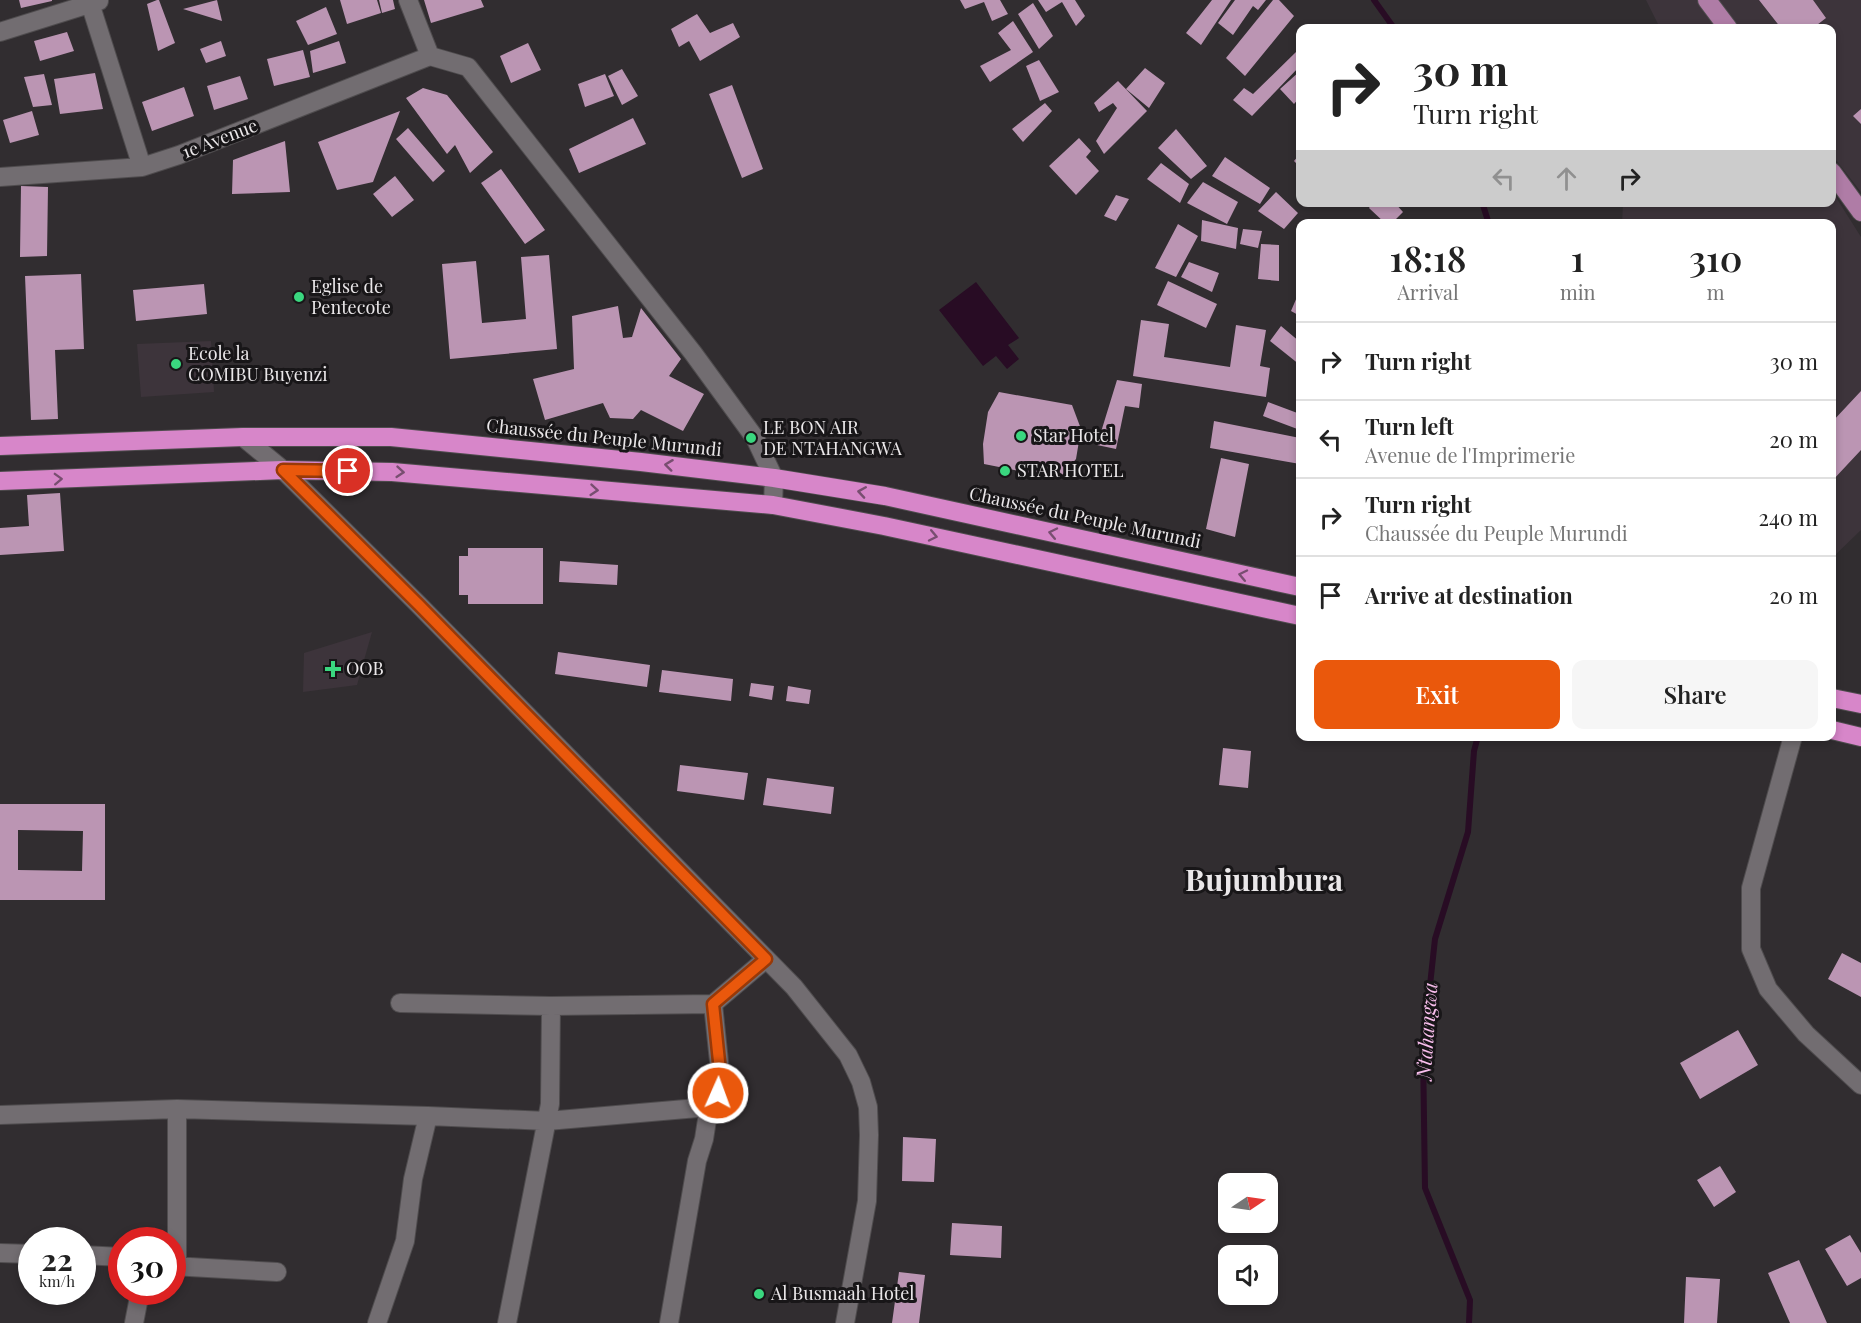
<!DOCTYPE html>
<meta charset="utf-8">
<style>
body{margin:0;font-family:"Playfair Display",serif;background:#f6f6f6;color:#222;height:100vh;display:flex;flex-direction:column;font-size:22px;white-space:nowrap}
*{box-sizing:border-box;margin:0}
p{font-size:20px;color:#767676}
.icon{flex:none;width:33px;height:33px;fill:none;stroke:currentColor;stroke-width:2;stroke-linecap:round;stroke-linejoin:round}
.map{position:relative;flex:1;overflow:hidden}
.side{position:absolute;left:1296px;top:219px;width:540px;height:522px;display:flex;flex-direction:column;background:#fff;border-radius:12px;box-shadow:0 3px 9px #0003}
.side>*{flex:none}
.top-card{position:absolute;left:1296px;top:24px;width:540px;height:183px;border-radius:12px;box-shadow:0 3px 9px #0003;background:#fff;color:#222;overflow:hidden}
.needle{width:39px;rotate:77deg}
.buttons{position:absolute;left:1218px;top:1173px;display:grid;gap:12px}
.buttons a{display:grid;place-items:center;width:60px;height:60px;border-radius:12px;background:#fff;box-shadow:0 3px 9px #0003;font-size:30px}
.speed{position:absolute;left:18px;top:1227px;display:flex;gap:12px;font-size:30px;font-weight:700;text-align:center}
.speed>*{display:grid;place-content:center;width:78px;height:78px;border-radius:50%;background:#fff;box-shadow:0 3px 9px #0003;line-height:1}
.speed small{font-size:15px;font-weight:400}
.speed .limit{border:9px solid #d22;background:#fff;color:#111}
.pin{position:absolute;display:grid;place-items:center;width:51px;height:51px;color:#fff;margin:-26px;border:3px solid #fff;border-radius:50%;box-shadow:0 2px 6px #0007}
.me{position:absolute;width:66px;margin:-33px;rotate:2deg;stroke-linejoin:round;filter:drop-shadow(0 0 4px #0008)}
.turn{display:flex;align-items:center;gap:21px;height:126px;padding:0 18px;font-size:27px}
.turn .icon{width:78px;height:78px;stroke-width:2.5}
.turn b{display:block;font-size:42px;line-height:51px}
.lanes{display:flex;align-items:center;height:57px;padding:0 18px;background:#0003;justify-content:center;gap:30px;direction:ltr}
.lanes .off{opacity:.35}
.eta{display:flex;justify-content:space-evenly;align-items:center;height:102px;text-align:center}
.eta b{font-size:36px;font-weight:600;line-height:42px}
.cta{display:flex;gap:12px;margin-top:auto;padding:12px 18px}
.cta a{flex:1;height:69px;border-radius:12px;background:#ea580c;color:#fff;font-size:24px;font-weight:600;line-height:69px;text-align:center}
.cta a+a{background:#f6f6f6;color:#222}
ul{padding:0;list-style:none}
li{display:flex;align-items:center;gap:18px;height:78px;padding:0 18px;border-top:2px solid #e0e0e0}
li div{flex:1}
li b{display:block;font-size:22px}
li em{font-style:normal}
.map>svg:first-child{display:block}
</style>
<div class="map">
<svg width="1861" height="1323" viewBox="0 0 1861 1323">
<rect width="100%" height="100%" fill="#312d30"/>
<!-- built -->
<path fill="#3d343b" d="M1646,0H1707L1725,28H1660Z
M1708,0H1861V192L1832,155V28H1731Z
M1832,191L1861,237V530L1832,558V224H1622L1623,203L1832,202Z
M211,341L214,392L141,397L137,344Z
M372,632L357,685L303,692L304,653Z"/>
<!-- water -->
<path fill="#280c24" d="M976,282L1019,338L1008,345L1019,359L1007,369L996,356L983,366L939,310Z"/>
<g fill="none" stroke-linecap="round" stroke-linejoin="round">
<!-- stream -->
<path stroke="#280c24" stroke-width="6" d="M1374,0L1394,28
M1482,202L1489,224
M1469,1323L1470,1300L1425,1188L1423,1050L1435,939L1468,832L1474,751L1478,736"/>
</g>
<!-- building -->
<path fill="#bb95b3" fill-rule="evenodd" d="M19,0H52V1L21,8Z
M157,0H159L175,43L158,51L147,4Z
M217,0L222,21L183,9Z
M340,0H377L381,13L347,24Z
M379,0H393L395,9L382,13Z
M424,0H481L484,7L431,23Z
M960,0H1000L1008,14L992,21L984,2L965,9Z
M1038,0H1075L1085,16L1076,26L1062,2L1046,12Z
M1212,0H1231L1201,45L1186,33Z
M1235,0H1266L1258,10L1253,6L1233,35L1218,23Z
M1273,0H1279L1294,16L1245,76L1226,58Z
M1759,0H1813L1826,18L1813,28H1781Z
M1033,3L1053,36L1039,49L1018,14Z
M326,7L337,34L308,45L296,21Z
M697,14L710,33L733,23L740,37L700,61L689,41L679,47L671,29Z
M1013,21L1033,52L990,82L980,66L1011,50L998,33Z
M67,32L74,51L40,61L34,41Z
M221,41L226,56L206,63L200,49Z
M339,41L346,63L313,73L310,51Z
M528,43L541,70L511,83L500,56Z
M303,50L310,77L274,86L267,59Z
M1296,52L1300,57V66L1252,116L1233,100L1244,88L1253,94Z
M1039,60L1059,92L1040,101L1026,66Z
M1145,68L1165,83L1149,108L1126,89Z
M622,69L638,96L622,105L608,76Z
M1300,71V97L1294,104L1280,89Z
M95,73L103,109L60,114L54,79Z
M44,74L52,105L33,107L24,77Z
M605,74L614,96L585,107L578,84Z
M240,76L248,99L214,110L207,86Z
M1118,81L1147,111L1104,154L1096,141L1117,108L1113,103L1099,112L1094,103Z
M732,85L763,169L742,178L709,94Z
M184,87L194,116L152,131L142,102Z
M423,88L447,95L493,152L470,173L455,145L447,154L406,98Z
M1045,103L1052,111L1023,142L1012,129Z
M1861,109V124L1853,116Z
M32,111L39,135L10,143L3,120Z
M400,111L373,182L337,190L318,142Z
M633,118L646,144L579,173L569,149Z
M408,128L445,171L433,182L396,139Z
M1176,129L1207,166L1191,179L1158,148Z
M1079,138L1091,151L1086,157L1099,171L1076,195L1049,166Z
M285,141L290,192L232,194L233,160Z
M1300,154V167L1294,161Z
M1225,157L1270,188L1260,204L1212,176Z
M1161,163L1189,184L1180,203L1147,179Z
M501,169L545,230L525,244L481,183Z
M395,176L414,200L392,217L373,194Z
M1203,182L1238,202L1227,224L1187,203Z
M21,186L48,187L47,256L20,257Z
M1276,192L1298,213L1284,229L1258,211Z
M1116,195L1129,199L1116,221L1104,216Z
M1373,202H1394L1403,212L1391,224H1386L1369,208Z
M1202,220L1238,228L1236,249L1201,241Z
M1178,224L1198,236L1176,277L1155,268Z
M1243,229L1262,231L1258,248L1240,244Z
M1261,244L1279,245V281L1258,279Z
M549,255L557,349L450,359L442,264L476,261L482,323L526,319L521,257Z
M1189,262L1219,273L1212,292L1181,277Z
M81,274L84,349L55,350L58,419L31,420L25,276Z
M1168,281L1217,304L1206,328L1157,305Z
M204,284L207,314L136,321L133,290Z
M1300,290V316L1291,311Z
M618,306L623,338L632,337L641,308L681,359L669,376L704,394L683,431L641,410L633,419L610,418L603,403L545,420L533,379L574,369L572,316Z
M1141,320L1169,324L1164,357L1230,367L1236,325L1266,330L1260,366L1270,368L1266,397L1133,376Z
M1281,326L1300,342V365L1270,341Z
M1117,380L1142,384L1139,408L1125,406L1116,449L1097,445Z
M1861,391V450L1832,481V422Z
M999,392L1072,405L1081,429L1076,459L1059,479L984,464L983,444L988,412Z
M1268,402L1300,414V430L1263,416Z
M1214,421L1300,438V464L1210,448Z
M1221,458L1249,464L1235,537L1206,529Z
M60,493L64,551L0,555V528L29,526L27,495Z
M468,548H543V604H468V595H459V556H468Z
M560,561L618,565L617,585L559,582Z
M558,652L650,665L647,687L555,674Z
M662,670L733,679L731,701L659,692Z
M751,683L774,686L772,700L749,696Z
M788,686L811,690L809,704L786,701Z
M1223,748L1251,751L1248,788L1219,785Z
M680,765L748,773L744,800L677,791Z
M767,778L834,787L831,814L763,805Z
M0,804H105V900H0ZM18,830L83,831L82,871L18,870Z
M1842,953L1861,963V997L1828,979Z
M1738,1030L1758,1065L1700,1099L1680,1063Z
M903,1137L936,1139L934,1182L902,1181Z
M1720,1166L1736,1192L1714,1207L1697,1180Z
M952,1223L1002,1226L1001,1258L950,1255Z
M1850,1235L1861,1253V1278L1847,1286L1825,1249Z
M1799,1260L1827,1323H1790L1768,1273Z
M899,1272L925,1275L919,1323H892Z
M1686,1277L1720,1279L1717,1323H1684Z"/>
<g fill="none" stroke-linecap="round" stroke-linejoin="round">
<!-- minor casing -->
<g stroke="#4f4c4e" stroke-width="20">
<path id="minor" d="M89,0L142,167
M408,0L430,56L468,67L693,353L755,438L774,478L773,505
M0,32L99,1
M0,177L142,167L179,155L430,56
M243,437L283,470L419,605L794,987L848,1055L861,1082L868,1107L869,1135L867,1201L845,1323
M1793,736L1751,888V949L1768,989L1806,1034L1861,1085
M400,1003L551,1006L713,1004L766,959
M177,1109V1266
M0,1115L177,1109L428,1116L547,1121L709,1107
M0,1253L32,1254
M82,1255L122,1257
M172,1266L277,1272
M134,1323L140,1292
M377,1323L405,1241L413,1179L428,1116
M507,1323L550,1104L551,1006
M669,1323L697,1161L704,1139L709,1107L718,1093L720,1071L713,1004"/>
</g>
<!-- major casing -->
<g stroke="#4f4c4e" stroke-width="20">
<path id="major" d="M1707,0L1728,28
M1832,172L1861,212"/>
</g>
<!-- highway casing -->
<g stroke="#4f4c4e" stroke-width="20">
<path id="highway" d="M0,446L243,437H391L641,462L774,478L885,496L1300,587
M0,481L283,470L392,472L773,505L884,526L1300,616
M1832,698L1861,704
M1832,730L1861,737"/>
</g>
<!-- minor -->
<use href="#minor" stroke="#726d71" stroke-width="18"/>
<!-- major -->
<use href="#major" stroke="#af7ca6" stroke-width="18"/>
<!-- highway -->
<use href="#highway" stroke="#d786c9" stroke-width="18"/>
</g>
<!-- one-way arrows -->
<defs><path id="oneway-chevron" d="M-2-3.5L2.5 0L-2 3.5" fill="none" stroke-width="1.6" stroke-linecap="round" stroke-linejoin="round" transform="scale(1.5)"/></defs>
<g stroke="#784e70">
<use href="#oneway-chevron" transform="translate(669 465) rotate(-173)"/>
<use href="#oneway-chevron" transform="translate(400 472) rotate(5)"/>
<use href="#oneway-chevron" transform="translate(58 479) rotate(-2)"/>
<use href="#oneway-chevron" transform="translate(594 490) rotate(5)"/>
<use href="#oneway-chevron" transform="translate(862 492) rotate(-171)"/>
<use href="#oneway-chevron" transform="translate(1053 533) rotate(-168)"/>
<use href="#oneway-chevron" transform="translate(933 536) rotate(12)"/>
<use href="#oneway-chevron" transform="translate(1243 575) rotate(-168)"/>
</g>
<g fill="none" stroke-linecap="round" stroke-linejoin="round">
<!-- route casing -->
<g stroke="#983908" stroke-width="15">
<path id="route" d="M348,471L283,470L419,605L766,959L713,1004L720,1071L718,1093"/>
</g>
<!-- route -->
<use href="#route" stroke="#ea580c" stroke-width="10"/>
</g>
<!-- markers -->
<g fill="#3ad77f" stroke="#181618" stroke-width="2">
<circle cx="299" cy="297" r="6"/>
<circle cx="176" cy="364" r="6"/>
<circle cx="1021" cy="436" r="6"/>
<circle cx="751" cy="438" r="6"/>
<circle cx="1005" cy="471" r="6"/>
<path d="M330 660h6v6h6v6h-6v6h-6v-6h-6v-6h6z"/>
<circle cx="759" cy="1294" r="6"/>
</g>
<g text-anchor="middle" stroke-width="6" stroke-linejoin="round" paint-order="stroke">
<!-- street labels -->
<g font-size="18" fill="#eae7e9" stroke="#181618">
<text transform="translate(220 139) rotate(-21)" y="6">1e Avenue</text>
<text transform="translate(604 438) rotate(6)" y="6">Chaussée du Peuple Murundi</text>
<text transform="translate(1085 518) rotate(12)" y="6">Chaussée du Peuple Murundi</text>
</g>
<!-- poi labels -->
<g font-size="18" fill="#eae7e9" stroke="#181618" text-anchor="start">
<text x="311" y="293">Eglise de<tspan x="311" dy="21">Pentecote</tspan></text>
<text x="188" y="360">Ecole la<tspan x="188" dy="21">COMIBU Buyenzi</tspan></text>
<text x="763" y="434">LE BON AIR<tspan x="763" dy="21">DE NTAHANGWA</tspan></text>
<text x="1033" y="442">Star Hotel</text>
<text x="1017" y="477">STAR HOTEL</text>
<text x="346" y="675">OOB</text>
<text x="771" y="1300">Al Busmaah Hotel</text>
</g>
<!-- water labels -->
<g font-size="20" font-style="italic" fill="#fabfee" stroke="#181618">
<text transform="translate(1427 1031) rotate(-86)" y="7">Ntahangwa</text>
</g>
<!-- town labels -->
<g font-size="30" font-weight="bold" fill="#eae7e9" stroke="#181618">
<text x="1264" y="891">Bujumbura</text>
</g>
</g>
</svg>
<div class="buttons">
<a><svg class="needle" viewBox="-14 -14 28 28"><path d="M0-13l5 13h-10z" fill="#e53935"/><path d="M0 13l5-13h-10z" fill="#767676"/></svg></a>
<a><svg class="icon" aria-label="sound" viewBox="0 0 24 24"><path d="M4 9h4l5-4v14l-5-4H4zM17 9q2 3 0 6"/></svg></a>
</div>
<div class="speed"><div>22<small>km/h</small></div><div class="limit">30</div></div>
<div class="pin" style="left:348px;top:471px;background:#d93025"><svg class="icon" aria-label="arrive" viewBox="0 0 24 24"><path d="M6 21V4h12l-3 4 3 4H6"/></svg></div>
<svg class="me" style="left:718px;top:1093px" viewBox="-20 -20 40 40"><circle r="17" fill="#ea580c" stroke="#fff" stroke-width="3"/><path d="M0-11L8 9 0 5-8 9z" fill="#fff"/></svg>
<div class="top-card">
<div class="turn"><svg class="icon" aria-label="right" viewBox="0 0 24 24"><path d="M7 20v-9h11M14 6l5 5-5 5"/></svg><div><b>30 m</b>Turn right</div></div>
<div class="lanes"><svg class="icon off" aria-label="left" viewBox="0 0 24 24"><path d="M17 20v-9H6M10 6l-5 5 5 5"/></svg><svg class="icon off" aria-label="ahead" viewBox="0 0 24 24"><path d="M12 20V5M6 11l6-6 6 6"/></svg><svg class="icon" aria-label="right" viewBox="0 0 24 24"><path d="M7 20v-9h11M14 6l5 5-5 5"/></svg></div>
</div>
<section class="side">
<div class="eta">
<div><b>18:18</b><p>Arrival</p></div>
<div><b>1</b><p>min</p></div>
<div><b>310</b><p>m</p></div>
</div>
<ul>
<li><svg class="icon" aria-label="right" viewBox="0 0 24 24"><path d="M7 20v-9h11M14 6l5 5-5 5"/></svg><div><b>Turn right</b></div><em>30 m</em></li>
<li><svg class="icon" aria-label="left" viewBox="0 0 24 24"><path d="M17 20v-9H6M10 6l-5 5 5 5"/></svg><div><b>Turn left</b><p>Avenue de l'Imprimerie</p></div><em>20 m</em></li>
<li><svg class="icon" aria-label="right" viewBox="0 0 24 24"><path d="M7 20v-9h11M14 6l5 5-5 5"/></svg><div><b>Turn right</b><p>Chaussée du Peuple Murundi</p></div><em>240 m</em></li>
<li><svg class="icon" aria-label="arrive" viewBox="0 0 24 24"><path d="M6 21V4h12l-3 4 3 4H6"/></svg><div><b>Arrive at destination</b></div><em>20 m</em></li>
</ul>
<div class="cta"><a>Exit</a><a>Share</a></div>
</section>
</div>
